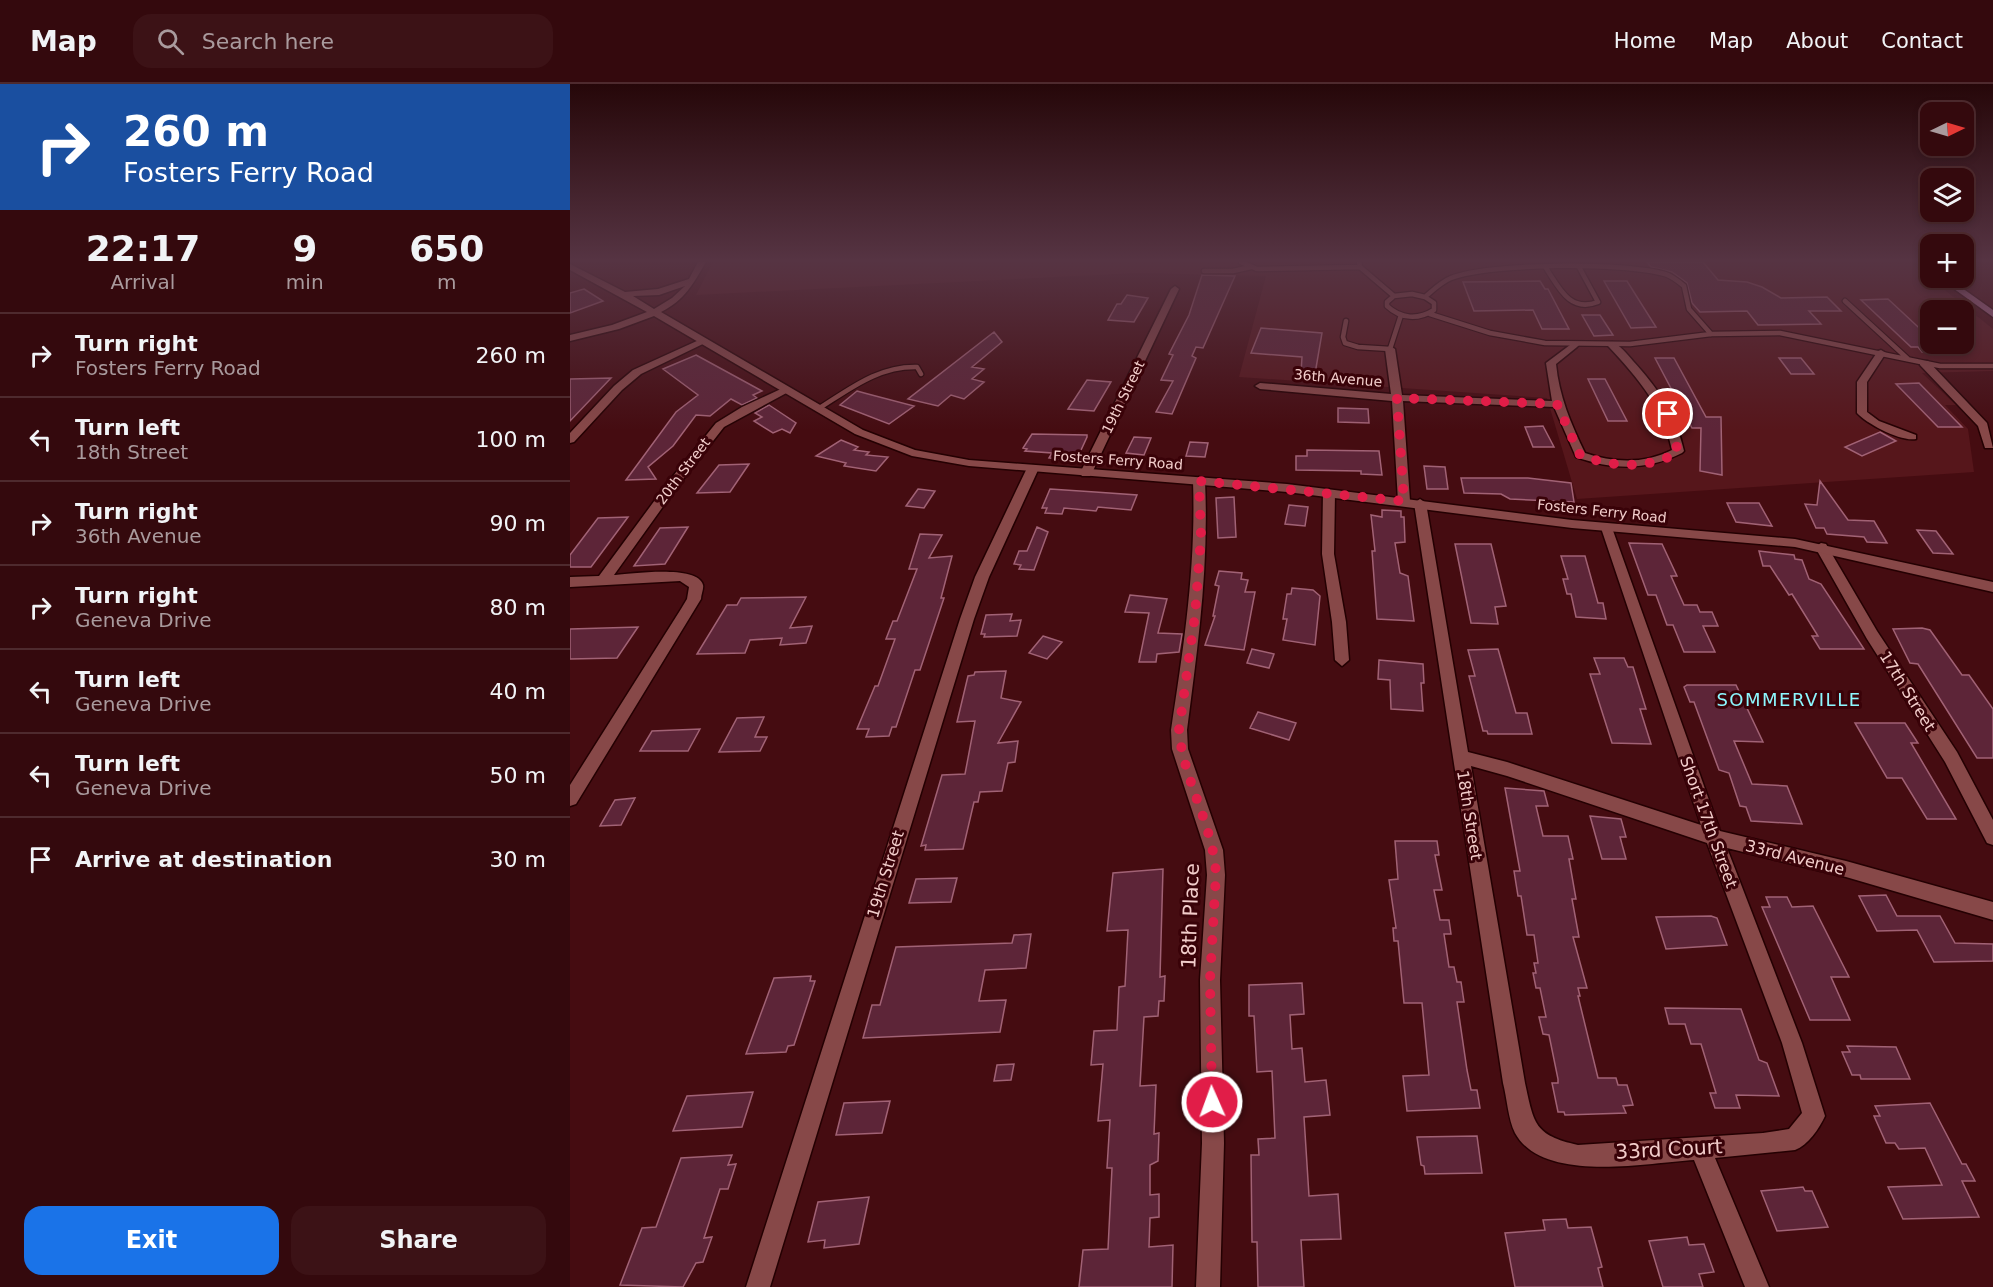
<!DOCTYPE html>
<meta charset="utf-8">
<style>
body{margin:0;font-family:"DejaVu Sans",sans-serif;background:#3c1216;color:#f1f3f6;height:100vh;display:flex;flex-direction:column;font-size:22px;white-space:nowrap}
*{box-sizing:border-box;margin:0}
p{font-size:20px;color:#a99a9d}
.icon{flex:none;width:33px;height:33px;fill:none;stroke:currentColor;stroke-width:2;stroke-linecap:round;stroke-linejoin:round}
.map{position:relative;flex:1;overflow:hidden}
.panel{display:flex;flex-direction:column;background:#34090d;width:570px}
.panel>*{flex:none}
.top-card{background:#1a4fa0;color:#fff;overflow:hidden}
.needle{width:39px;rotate:85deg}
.buttons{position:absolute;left:1350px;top:18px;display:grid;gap:12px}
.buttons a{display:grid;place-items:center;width:54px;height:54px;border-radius:12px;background:#34090d;box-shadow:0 3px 9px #0003,0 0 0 2px #4e2a2e;font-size:30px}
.pin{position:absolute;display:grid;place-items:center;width:51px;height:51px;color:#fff;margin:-26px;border:3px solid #fff;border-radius:50%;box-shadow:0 2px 6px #0007}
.me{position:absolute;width:66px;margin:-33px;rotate:358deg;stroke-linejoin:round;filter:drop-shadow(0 0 4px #0008)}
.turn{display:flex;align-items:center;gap:21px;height:126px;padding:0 24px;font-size:27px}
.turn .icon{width:78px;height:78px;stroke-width:2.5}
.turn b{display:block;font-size:42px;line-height:51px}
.eta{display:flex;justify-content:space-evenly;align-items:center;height:102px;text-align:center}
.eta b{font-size:36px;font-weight:800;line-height:42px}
.button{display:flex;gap:12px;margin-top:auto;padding:12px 24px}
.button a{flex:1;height:69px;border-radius:18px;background:#1a73e8;color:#fff;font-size:24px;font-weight:800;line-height:69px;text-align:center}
.button a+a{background:#3c1216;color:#f1f3f6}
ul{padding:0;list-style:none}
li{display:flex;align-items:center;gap:18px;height:84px;padding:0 24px;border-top:2px solid #4e2a2e}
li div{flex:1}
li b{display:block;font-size:22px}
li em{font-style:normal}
header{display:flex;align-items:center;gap:36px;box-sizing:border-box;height:84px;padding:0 30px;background:#34090d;border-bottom:2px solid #4e2a2e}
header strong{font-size:28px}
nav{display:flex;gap:33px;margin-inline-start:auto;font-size:21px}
.search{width:420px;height:54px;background:#3c1216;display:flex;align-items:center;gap:15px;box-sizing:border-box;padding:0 21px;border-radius:18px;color:#a99a9d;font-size:22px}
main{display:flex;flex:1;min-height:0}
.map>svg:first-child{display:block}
</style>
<header>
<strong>Map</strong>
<div class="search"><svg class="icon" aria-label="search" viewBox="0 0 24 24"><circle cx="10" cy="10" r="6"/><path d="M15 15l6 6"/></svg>Search here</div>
<nav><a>Home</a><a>Map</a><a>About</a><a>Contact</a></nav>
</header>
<main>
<section class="panel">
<div class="top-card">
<div class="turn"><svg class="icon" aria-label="right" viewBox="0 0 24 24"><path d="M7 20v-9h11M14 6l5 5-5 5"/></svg><div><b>260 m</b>Fosters Ferry Road</div></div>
</div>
<div class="eta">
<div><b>22:17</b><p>Arrival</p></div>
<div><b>9</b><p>min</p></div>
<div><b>650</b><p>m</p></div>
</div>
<ul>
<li><svg class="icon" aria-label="right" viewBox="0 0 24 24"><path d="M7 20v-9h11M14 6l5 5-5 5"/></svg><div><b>Turn right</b><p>Fosters Ferry Road</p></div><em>260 m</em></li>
<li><svg class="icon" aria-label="left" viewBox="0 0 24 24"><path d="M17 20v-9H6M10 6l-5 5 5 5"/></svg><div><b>Turn left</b><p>18th Street</p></div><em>100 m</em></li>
<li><svg class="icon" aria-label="right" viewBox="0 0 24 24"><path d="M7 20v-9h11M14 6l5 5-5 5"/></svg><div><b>Turn right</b><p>36th Avenue</p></div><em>90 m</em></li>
<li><svg class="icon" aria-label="right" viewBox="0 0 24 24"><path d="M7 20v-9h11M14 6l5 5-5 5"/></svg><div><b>Turn right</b><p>Geneva Drive</p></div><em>80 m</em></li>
<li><svg class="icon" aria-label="left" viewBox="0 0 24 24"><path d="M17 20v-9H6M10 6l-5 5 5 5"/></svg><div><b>Turn left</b><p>Geneva Drive</p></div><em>40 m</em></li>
<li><svg class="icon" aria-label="left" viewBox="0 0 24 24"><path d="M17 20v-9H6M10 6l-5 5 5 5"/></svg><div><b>Turn left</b><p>Geneva Drive</p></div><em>50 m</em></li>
<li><svg class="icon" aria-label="arrive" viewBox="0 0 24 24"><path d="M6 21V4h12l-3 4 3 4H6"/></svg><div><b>Arrive at destination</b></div><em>30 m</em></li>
</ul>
<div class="button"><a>Exit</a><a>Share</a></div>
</section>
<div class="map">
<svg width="1423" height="1203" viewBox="0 0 1423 1203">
<rect width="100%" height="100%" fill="#450c11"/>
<!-- built -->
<path fill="#56161b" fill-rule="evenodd" d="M143,178H1340L1423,245V287L1352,289L1386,321H1375L1398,345L1404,388L1007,415L977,314L669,293L696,192L568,189L126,211ZM1360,226H1394V260H1360Z"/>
<!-- building -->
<path fill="#5d2538" stroke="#a16275" stroke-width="1.5" d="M1077,178H1133L1148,196L1177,198L1192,203L1211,214L1257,213L1271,227H1239L1251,240L1188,241L1177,227L1130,228L1122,219L1117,199L1102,188L1081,183Z
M632,191L665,192L633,264L626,263L622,272L626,274L602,330L586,328L603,297L591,296L603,271L599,270L619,231Z
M970,197L975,205H978L999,245H972L963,226L904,227L893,198Z
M1034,197H1057L1086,243L1061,244Z
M14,205L33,217L0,229V209Z
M557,211L578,214L564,238L538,236L547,220H551Z
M1318,215L1360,254V260H1366L1375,267L1352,268L1348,263H1341L1291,216Z
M1012,231H1030L1043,251L1024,252Z
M691,244L752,249L745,290L731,289L732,273L681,269Z
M424,248L432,258L402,283L414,285L402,295L414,298L394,315L381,311L368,322L338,315Z
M126,271L192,307L183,311L187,314L172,321L161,315L140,332L126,331L103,362L78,383L86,395L56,396L106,328L128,311L93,285Z
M1085,274H1104L1136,333H1151L1152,391L1130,387L1131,344H1122Z
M1209,274H1231L1244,290H1221Z
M41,294L0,337V295Z
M1018,295H1035L1057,337H1038Z
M517,296L541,298L524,327L498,325Z
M1349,299L1392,343H1368L1326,300Z
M287,307L298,310L344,322L319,340L270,321Z
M199,321L226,339L220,349L212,345L203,349L184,337L192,333L185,329Z
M768,324L798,325L799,339L768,338Z
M973,342L984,363H963L955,343Z
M1310,348L1326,357L1292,372L1275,363Z
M462,350L517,351V353L506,377L479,374L482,369L455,367L457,365L453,364Z
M564,353L581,354L574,371L556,369Z
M271,356L288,363L284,366L299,368L296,371L318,373L306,387L274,382L276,379L246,372Z
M620,358L638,359L635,373L616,372Z
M737,366L809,367L812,391L791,390V387L726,386V372H737Z
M179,380L160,408L127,409L149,381Z
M854,382L875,383L878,405H857Z
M891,394H958L1001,399L1004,418L940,415L931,410L894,409Z
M1250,397L1278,436L1304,437L1317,459L1297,458L1294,453L1257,450L1254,444H1246L1235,420L1247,421Z
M348,405L365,407L354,424L336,422Z
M480,405L525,408L567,411L561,426L528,423L526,427L494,424L492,430L475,429L477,424H472Z
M664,413L666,453L648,454L646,414Z
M1157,419H1189L1202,442L1166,438Z
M719,421L738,423L735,442L715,440Z
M812,426L831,427V433H834L835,458L825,459L830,489L838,492L844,537L807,535L802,467H805L801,431L812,433Z
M58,433L21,483H0V471L28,434Z
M118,443L95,480L64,482L90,444Z
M467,443L478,448L464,486L449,485L451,481L444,480L449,467H457Z
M1347,446L1366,447L1383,470L1363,469Z
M350,450L372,451L359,474L382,472L371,514H374L350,586H345L326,643H322L319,652L296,653L299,645H287L305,602H308L325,555H316L323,537H327L347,485H339Z
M1059,459L1092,460L1107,492H1101L1114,521H1127L1130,528H1142L1148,542H1133L1145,568H1114L1103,541H1097L1086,511H1078Z
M885,460H921L936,522L925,523L928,540L901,539Z
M1189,467L1224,471L1225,475L1232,476L1239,495L1251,500L1294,565H1250L1242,552H1248L1222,510L1219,511L1200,482H1193Z
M991,472H1015L1028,519H1033L1036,535L1006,533L1001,510H997L993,495H998Z
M649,487L672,489L671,495L678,496L675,508H685L674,566L635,561L645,532H643L649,502L645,501Z
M722,504L743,506L750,512L745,561L713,556L717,535H713L717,510H721Z
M560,511L597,515L588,549L612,550L609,568L587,570L586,578H569L579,529L555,528Z
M236,513L220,544L242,542L236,559L210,561L212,554L180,556L175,569L127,570L157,521H167L171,514Z
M442,530L440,537L451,536L447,552L414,553L415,550H411L416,531Z
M68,543L47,574L0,575V545Z
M1352,544L1360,546L1392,591H1399L1423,625V674H1407L1348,580L1340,579L1323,545Z
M473,552L492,558L477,575L459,569Z
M682,565L704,570L699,584L677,579Z
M928,565L946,629H957L962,650H918L917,647H913L899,592H905L898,566Z
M1024,574H1054L1058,583H1063L1076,625H1070L1081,660L1042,659L1020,590H1030Z
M809,576L853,580L854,599H851L853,627L821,625L820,596L808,595Z
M436,587L431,614L451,618L428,659L448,657L445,678L438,679L432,707L410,708L408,718H404L393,765L355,766L356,761L351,762L372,691L395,690L405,637L387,638L398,592L404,591L405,588Z
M1117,601H1166L1193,658L1164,657L1182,700L1217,702L1232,740L1181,737L1176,723L1170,722L1159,689L1149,686L1124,618H1120L1114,603Z
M688,628L726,639L719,656L680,644Z
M194,633L185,653H197L190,667L149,668L167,634Z
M1285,639H1335L1348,659H1341L1386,735H1357L1332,694H1317Z
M130,645L118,667H70L82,647Z
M935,704L974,707L978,722H966L973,752H998L1003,775H999L1006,815H1002L1009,853H1003L1017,904H1008L1010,912H1008L1028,994H1046L1048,1001H1057L1063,1021L1053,1022L1056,1029L995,1031L994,1028H988L982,999H988V995L979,951L973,950L969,933H976L970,904H966L963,889H966L964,879H968L964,851H957L951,812H948L944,787H950Z
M65,714L51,741L30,742L45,716Z
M1020,732L1051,735L1056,753H1050L1056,775H1032Z
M825,757H867L869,771H865L872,806H864L870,836H879L881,850H874L879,883H884L887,898H891L894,918H887L897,986L901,1006H907L910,1024L837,1027L833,992L859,991L852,919H834L828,857H824L823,844H826L819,796L828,795Z
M593,785L590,893L595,892L594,917H589L588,932L574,933L570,1002L586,1001L584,1050L589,1049L588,1077L580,1081V1111L589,1110V1133L580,1134L579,1163L603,1161L602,1203H509L513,1166L538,1165L542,1084H537L540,1036L528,1037L533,980L521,981L524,947L547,946L549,903L555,902L558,846L537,847L543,789Z
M387,794L381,818L339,819L346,795Z
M1316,811L1327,832H1370L1385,859L1423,860V877L1364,878L1347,846L1307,847L1289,812Z
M1196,813H1217L1222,823L1243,822L1279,893H1261L1280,936H1240L1192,823H1200Z
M1141,832L1147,834L1157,861L1096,865L1086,833Z
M461,850L456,884L415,886L409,917L436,916L430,948L293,954L302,921H310L326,863L442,859L444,851Z
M241,892L240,897H245L224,961L218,962L216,968L176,970L204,894Z
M732,899L734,930L720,931L722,965L732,964L735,998L756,996L760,1031L734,1033L739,1112L768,1110L771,1155L731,1156L734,1203H688L687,1158H682L681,1071H689L688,1055L705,1054L702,987L687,988L684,932H679V901Z
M1095,924L1171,925L1189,976L1197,979L1209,1012L1166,1011L1170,1024H1145L1140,1009H1146L1131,960H1121L1115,940H1099Z
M1277,962L1326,963L1340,995H1291L1290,991H1282L1272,968H1280Z
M444,980L441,996L424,997L427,981Z
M183,1008L172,1043L103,1047L117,1012Z
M320,1017L312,1049L266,1051L274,1019Z
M1360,1019L1392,1080H1396L1405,1097H1392L1409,1133L1333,1135L1318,1103L1372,1101L1355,1064L1329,1065L1325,1059H1316L1304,1032H1310L1305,1022Z
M907,1052L912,1089L855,1090L854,1082L851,1081L847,1053Z
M162,1071L158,1081L166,1080L158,1105H150L134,1154L142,1153L133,1178L126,1179L113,1203L50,1201L72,1144L86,1143L111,1074Z
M1233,1103L1235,1107H1242L1258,1143L1207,1147L1191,1107Z
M299,1113L289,1160L254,1164L255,1156L238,1158L248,1118Z
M996,1135L998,1144L1021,1143L1032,1183L1028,1184L1033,1203H945L935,1149L975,1146L973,1136Z
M1117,1153L1119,1161L1134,1160L1144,1188L1129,1190L1133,1203H1093L1079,1157Z"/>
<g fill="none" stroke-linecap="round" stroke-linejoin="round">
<!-- service casing -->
<g stroke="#240002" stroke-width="7">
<path id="service" d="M671,178L687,185L790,183
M789,178L790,183L824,212
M976,184C989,204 1000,229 1028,218L1009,183
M634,187H663L681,183
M842,210L855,213L864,219V226C848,236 831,235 817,222V218L824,212Z
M855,213C863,206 871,198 881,194C921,179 1053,178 1095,190C1102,192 1108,197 1114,202L1119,225L1141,250
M1275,217L1338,275
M860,230L920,249L975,259L1060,260L1141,250L1210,249L1370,282H1423
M776,237L773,253L775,259L788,263L820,265L831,231
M248,325C280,305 308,282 347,283L351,290"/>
</g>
<!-- minor casing -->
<g stroke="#240002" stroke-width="3">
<path id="minor" d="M605,202L609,205L522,389L520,392H512L510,389L601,205Z
M129,256L137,258L71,290L52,306L4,358L0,359V349L44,302L63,286Z
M1004,258L1009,261L1007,263L986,280C989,312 1001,340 1015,369C1044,379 1074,380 1102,366C1093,323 1068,294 1039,263L1037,261L1042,258C1050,261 1057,270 1063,277C1088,304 1106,331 1114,367L1112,369C1077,387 1042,386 1006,373L984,323L833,317L840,417L834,421L828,417L822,317L690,305L685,302L690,299L821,310L815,265L820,262L825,265L832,311L982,317L976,279Z
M1311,266L1316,269L1297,298V328L1309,337L1346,351V355C1331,358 1297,340 1287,329V298L1308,267Z
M1350,277H1358L1417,339L1423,364H1415L1408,342L1350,281Z
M213,304L222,306L154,343L107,403L44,491C60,490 128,480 133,501C134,504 131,511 131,515L6,720L0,722V701L111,525L117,515L119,503L110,497L0,503V493L29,492L99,397L146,339L172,323Z
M463,381L469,384L419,493L404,535L200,1203H176L390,535L405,493L457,384Z
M629,393L635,397C639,483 628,561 617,646L618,665L653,766L655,791L650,896L654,1059L650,1203H626L632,1059L630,896L637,791L635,766L602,665L601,646C614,561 626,483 623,397Z
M759,405L765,409L764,470L776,538L779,576L772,582L765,576L762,538L752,470L753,409Z
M850,415L856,419L898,668L937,678L1131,741L1031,444L1033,441H1041L1150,747L1276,777L1423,818V836L1276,793L1157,764L1232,959L1255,1032C1249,1045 1238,1061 1225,1066L1145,1074L1199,1203H1175L1124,1076C1075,1079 973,1100 945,1049C938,1035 937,1014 933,999L844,419ZM901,682L937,692L1137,759L1212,959L1232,1029L1219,1045L1193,1049L1008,1061C964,1051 964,1040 955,999Z
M1251,459L1256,460L1307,547L1387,668L1423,736V761L1417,759L1375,678L1297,555L1245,463Z"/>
</g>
<!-- tertiary casing -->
<g stroke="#240002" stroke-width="3">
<path id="tertiary" d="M128,178H136C123,200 115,216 91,228L293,346L345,366L399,376L717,400L1002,436L1225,455L1423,498V508L1225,463L1002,444L717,408L399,382L342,372L285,350L84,232L49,245L0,257V251L42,241L77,228L0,186V180L55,208L88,205L119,195ZM115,202L102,214L84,225L63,212L89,211Z"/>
</g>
<!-- primary casing -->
<g stroke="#240002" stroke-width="3">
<path id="primary" d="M1349,178H1358L1360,186Z
M1369,194H1378L1423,226V233Z"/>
</g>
<!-- service -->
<use href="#service" stroke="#874848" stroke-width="4.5"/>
<!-- minor -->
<use href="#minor" fill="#874848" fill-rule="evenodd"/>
<!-- tertiary -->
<use href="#tertiary" fill="#874848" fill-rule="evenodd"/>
<!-- primary -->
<use href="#primary" fill="#b0769d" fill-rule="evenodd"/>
</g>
<!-- sky -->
<linearGradient id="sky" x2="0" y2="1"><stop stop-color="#260709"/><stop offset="0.51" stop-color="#563443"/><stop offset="1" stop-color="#563443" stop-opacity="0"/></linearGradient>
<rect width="1423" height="346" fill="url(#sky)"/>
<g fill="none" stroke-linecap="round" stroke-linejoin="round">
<!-- route -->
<path stroke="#e11d48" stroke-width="10" stroke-dasharray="0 18" d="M642,1018L640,896L646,790C643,740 613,696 609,646L625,531L631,452L629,397L834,417L827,314L987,320L1010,371C1040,383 1079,386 1108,368L1098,330"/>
</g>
<g text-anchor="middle" stroke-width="6" stroke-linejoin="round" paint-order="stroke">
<!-- far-street labels -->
<g font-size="14" fill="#f2cdcb" stroke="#390208">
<text transform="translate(768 294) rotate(5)" y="5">36th Avenue</text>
<text transform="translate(553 313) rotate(-64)" y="5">19th Street</text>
<text transform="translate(548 376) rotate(4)" y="5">Fosters Ferry Road</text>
<text transform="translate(113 387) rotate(-53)" y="5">20th Street</text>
<text transform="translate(1032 427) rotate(6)" y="5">Fosters Ferry Road</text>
</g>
<!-- street labels -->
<g font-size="16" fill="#f2cdcb" stroke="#390208">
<text transform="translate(1338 607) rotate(58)" y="6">17th Street</text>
<text transform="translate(900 731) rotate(81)" y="6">18th Street</text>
<text transform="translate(1139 738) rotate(70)" y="6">Short 17th Street</text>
<text transform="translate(1225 773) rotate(14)" y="6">33rd Avenue</text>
<text transform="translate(315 790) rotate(-73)" y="6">19th Street</text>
</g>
<!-- neighbourhood labels -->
<g font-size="18" letter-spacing="1.5" fill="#8cf7fe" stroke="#390208">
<text x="1219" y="622">SOMMERVILLE</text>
</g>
<!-- near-street labels -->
<g font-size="20" fill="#f2cdcb" stroke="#390208">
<text transform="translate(620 832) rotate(-88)" y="7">18th Place</text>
<text transform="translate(1099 1065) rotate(-3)" y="7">33rd Court</text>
</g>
</g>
</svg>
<div class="buttons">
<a><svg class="needle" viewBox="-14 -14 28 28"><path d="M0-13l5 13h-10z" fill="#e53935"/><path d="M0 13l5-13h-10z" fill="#a99a9d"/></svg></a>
<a><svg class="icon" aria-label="layers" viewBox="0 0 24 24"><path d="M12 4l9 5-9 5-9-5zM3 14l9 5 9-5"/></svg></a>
<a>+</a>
<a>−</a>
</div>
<div class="pin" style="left:1098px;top:330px;background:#d93025"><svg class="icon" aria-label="arrive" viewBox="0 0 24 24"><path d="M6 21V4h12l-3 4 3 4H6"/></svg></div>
<svg class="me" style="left:642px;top:1018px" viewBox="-20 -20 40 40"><circle r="17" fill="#e11d48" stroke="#fff" stroke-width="3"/><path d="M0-11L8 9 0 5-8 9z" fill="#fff"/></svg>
</div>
</main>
